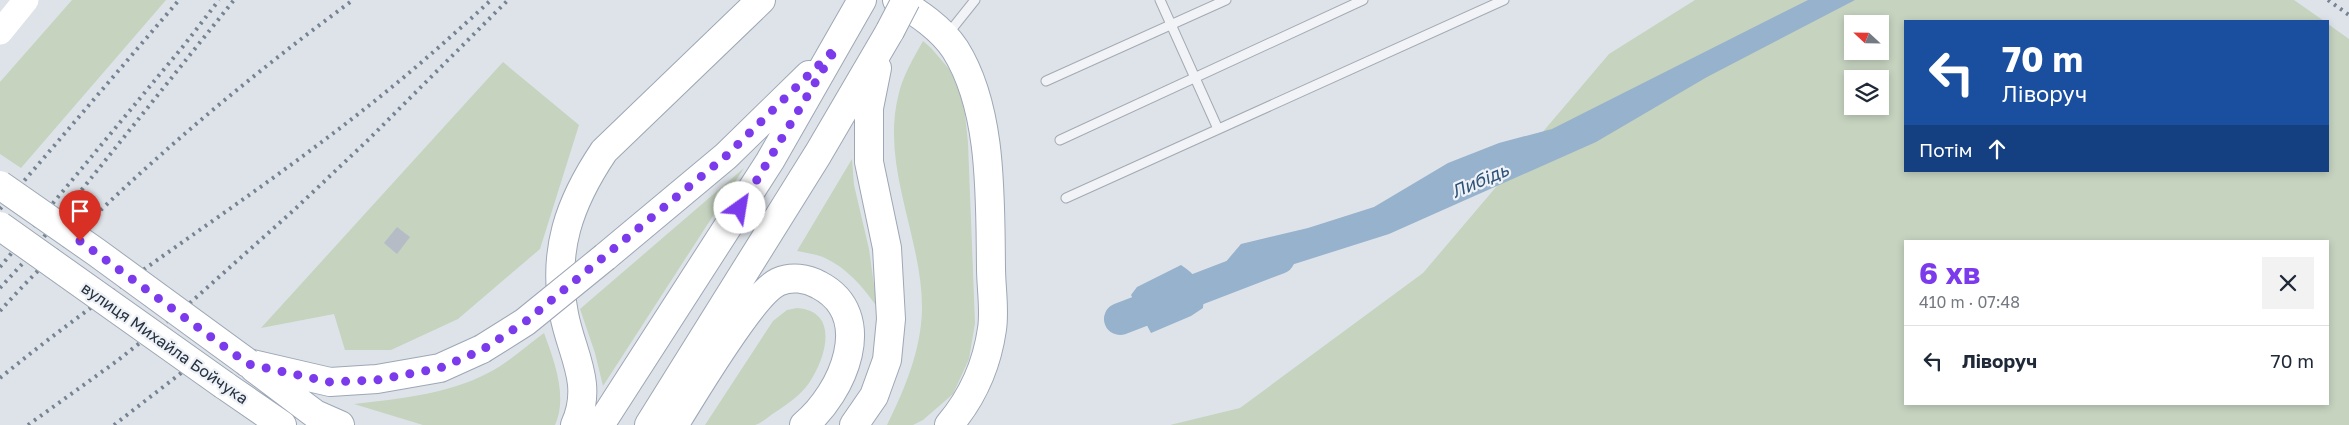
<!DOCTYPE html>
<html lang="uk">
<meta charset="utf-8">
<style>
body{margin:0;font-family:"Golos Text",sans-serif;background:#f2f2f3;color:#1f2937;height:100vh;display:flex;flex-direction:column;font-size:19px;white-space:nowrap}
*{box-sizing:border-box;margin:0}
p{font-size:16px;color:#747a83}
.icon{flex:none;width:28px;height:28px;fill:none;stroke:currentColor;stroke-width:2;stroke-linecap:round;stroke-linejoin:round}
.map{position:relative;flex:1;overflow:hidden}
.side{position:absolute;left:1904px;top:240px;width:425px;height:165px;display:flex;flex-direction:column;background:#fff;border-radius:0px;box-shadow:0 2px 8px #0003}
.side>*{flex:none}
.top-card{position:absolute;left:1904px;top:20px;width:425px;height:152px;border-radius:0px;box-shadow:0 2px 8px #0003;background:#1a4fa0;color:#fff;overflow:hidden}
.needle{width:32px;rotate:292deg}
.fabs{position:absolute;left:1844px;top:15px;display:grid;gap:10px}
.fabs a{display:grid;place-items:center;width:45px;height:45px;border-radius:0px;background:#fff;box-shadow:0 2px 8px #0003;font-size:25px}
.pin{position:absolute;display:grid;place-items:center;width:42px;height:42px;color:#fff;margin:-51px -21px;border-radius:50% 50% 50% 0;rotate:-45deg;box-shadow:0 0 5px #0007}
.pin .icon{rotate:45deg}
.me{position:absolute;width:55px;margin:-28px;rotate:32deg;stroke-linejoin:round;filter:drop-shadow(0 0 4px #0008)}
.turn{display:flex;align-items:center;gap:18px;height:105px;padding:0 15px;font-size:22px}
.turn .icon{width:65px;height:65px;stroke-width:2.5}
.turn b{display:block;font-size:35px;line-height:42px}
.then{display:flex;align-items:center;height:48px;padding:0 15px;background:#0003;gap:10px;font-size:19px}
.round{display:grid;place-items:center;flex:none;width:52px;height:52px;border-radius:0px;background:#f2f2f3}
.headline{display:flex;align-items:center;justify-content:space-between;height:85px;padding:0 15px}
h1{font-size:30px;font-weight:700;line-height:38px;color:#7c3aed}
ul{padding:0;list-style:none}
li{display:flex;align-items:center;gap:15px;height:70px;padding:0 15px;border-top:1px solid #e0e1e3}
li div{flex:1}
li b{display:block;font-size:19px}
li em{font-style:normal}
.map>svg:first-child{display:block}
</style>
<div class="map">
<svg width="2349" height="425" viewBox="0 0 2349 425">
<rect width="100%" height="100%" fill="#dee3e9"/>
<!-- green -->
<path fill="#c5d3bf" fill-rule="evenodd" d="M72,0H166L21,168L0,154V82Z
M1695,0H2294L2324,21H1905V171H2328V24L2349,39V425H1170L1240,408L1423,273L1609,54ZM1852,24H1880V51H1852ZM1852,79H1880V106H1852ZM1905,241H2328V404H1905Z
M923,41L931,48L950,70L964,104L968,143L975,323L969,359L953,394L923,420L913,425H887C905,389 921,350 922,310C923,239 881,168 898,97C902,77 913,59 923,41Z
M503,62L579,125L540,249L458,319L391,350H345L334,314L261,328Z
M852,159L854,185L869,249L877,307C863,287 847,268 825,258C817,254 806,253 797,251Z
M744,168L603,386L595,353L580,309Z
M797,308C840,311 826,358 809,383C800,396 785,406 771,415C767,418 760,424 755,425C740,425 720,425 705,425L773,321L787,310Z
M544,333C554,360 568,397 555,425H423L354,404C399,399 448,394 488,373C508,363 526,346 544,333Z"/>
<!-- water -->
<path fill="#96b2cc" d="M1808,0H1855L1707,77L1596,142L1389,234L1247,279L1224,264L1241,244L1308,228L1374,207L1448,163L1499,143L1552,129Z
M1181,265C1198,276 1205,287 1203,308L1191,316L1151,333L1131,295L1137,287Z"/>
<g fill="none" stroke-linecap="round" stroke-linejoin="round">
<!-- river -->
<path stroke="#96b2cc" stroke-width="32" d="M1120,319L1279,258"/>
</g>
<!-- building -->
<path fill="#b5bcc6" d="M397,227L410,237L397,254L384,243Z"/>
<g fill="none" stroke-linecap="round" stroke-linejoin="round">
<!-- lane casing -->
<g stroke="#a3aab3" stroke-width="11">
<path id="lane" d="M1160,0L1218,129
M947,35L975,0
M1046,81L1226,0
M1060,140L1363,0
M1066,198L1504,0"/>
</g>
<!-- primary casing -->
<g stroke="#9da7b5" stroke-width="30">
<path id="primary" d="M897,0C918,13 941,28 955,49C993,109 990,199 991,268C991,287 995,310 992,329C987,364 972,398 949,425
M605,257L726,156L809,75
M248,363L330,382L377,379L440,368L482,349
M254,368L315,414L340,425
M224,385L282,425
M575,425C594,383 571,353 564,314C552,251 569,203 604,151L761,0
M600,425L770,161L862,0
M649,425L818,154L890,31
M674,425C693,395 751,295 778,282C791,276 807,278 819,285C877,315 843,393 804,425
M854,425L874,396L887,360L891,319L887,248L869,162V108L877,68"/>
</g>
<!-- lane -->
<use href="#lane" stroke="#f1f3f7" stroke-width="9"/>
<!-- secondary -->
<path stroke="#fff" stroke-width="25" d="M0,32L26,0"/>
<!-- primary -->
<use href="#primary" stroke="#fff" stroke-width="28"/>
<!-- rail -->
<path stroke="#768393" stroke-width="4" stroke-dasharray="2.5 5" stroke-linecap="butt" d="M2328,0L2349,15
M0,209L179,0
M0,267L185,44L219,0
M0,288L23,263L234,0
M0,311C33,274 69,240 105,206C183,132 266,64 353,0
M0,378C113,285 238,208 353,118C401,81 447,41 491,0
M28,425L117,361L190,303L294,210L368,140L508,0
M114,425L185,370"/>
<!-- primary-bridge casing -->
<g stroke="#9da7b5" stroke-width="30" stroke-linecap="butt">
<path id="primary-bridge" d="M890,31L906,0
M0,185L96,252L248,363
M0,226L224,385
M482,349L525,322L605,257"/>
</g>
<!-- primary-bridge -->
<use href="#primary-bridge" stroke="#fff" stroke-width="28"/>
</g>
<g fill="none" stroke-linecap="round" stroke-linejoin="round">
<!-- route -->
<path stroke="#7c3aed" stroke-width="9" stroke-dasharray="0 16.2" d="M80,241L248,364L330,382L377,380L440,368L482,350L525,322L726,156L836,48L740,208"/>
</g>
<g text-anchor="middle" stroke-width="4.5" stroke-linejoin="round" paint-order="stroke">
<!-- street labels -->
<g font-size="16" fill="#263141" stroke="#eef2f6">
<text transform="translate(165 343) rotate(35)" y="6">вулиця Михайла Бойчука</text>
</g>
<!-- water labels -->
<g font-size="18" font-style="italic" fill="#2d5177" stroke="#eef2f6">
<text transform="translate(1480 181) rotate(-23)" y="6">Либідь</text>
</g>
</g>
</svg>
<div class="fabs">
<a><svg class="needle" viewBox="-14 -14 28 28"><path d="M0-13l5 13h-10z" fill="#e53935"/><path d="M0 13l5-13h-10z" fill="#747a83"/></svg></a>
<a><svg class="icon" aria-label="layers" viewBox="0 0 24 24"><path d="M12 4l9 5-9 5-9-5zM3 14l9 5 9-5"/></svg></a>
</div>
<div class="pin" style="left:80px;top:241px;background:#d93025"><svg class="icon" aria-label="arrive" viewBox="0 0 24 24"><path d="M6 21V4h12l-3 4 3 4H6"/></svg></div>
<svg class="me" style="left:740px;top:208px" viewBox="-20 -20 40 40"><circle r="19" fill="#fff"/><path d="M0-13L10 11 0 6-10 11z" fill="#7c3aed"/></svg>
<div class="top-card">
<div class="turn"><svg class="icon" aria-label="left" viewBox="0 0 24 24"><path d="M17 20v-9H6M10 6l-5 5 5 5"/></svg><div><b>70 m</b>Ліворуч</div></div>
<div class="then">Потім<svg class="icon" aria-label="ahead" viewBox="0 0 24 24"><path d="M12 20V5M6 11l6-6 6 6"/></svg></div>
</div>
<section class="side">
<div class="headline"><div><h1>6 хв</h1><p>410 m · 07:48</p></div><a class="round"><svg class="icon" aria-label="close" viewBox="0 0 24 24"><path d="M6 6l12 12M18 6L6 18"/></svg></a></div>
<ul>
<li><svg class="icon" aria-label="left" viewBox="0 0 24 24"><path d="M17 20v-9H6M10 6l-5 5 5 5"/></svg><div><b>Ліворуч</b></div><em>70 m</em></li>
</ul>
</section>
</div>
